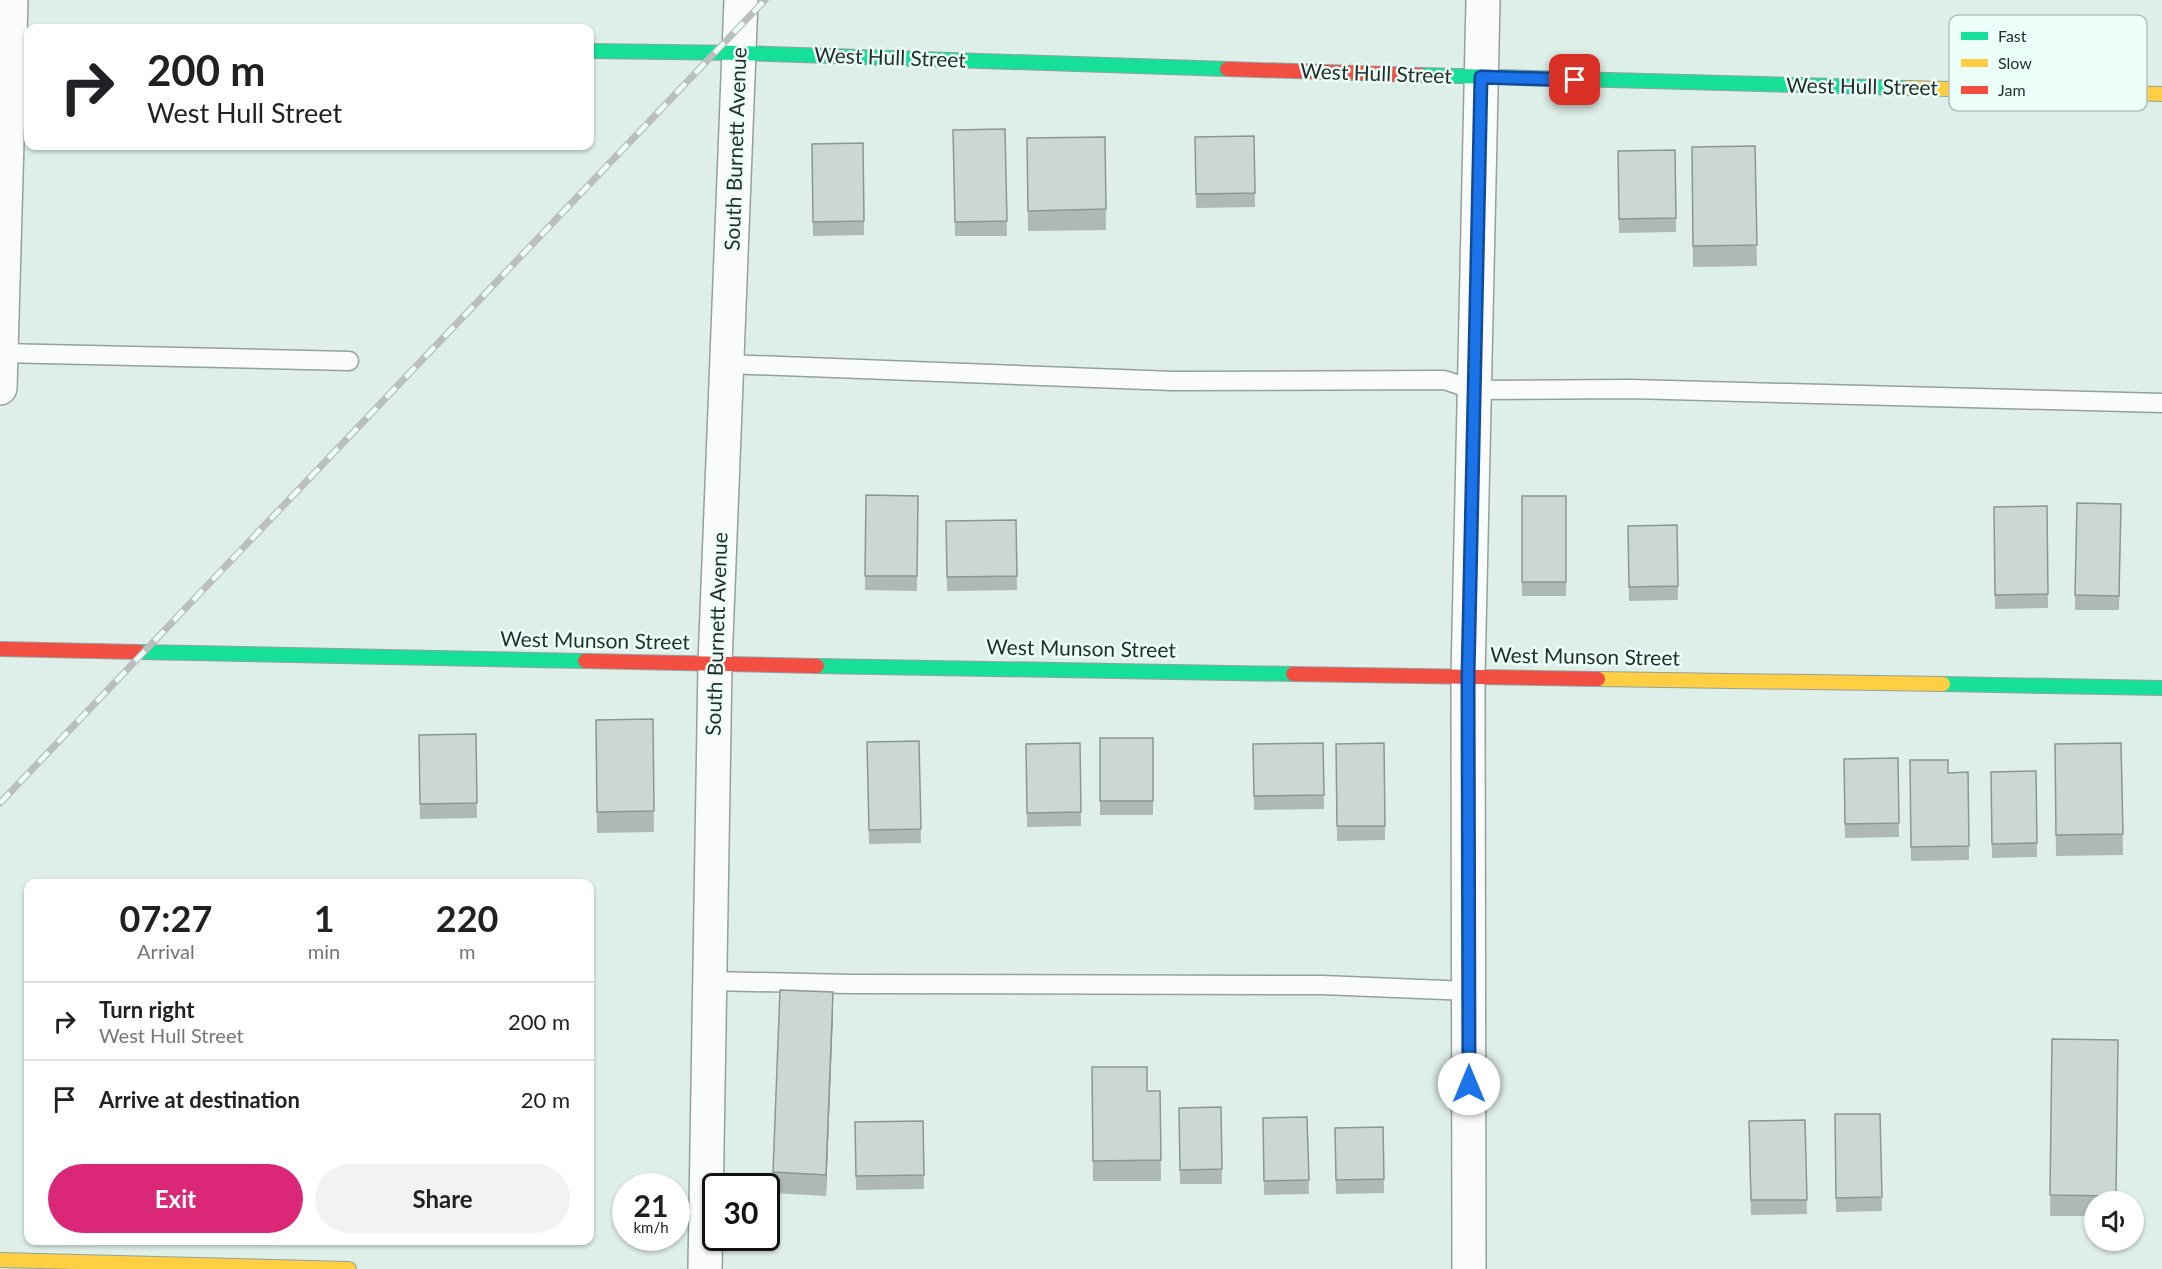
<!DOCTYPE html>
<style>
body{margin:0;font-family:Lato,sans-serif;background:#f2f2f2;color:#202124;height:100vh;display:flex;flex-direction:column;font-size:22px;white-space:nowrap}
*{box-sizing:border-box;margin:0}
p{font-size:20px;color:#757577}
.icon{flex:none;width:33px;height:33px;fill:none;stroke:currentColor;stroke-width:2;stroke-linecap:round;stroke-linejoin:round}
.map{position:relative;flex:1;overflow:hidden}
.side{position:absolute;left:24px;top:879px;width:570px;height:366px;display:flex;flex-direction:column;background:#fff;border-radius:12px;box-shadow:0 2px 4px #0004}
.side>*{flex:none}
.guide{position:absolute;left:24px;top:24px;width:570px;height:126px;border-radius:12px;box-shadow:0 2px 4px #0004;background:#fff;color:#202124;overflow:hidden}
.buttons{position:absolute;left:2084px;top:1191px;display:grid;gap:12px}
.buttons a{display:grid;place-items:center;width:60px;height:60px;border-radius:50%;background:#fff;box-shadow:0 2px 4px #0004;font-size:30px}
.speed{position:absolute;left:612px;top:1173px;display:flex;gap:12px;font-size:30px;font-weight:700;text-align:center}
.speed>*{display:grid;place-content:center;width:78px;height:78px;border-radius:50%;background:#fff;box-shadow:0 2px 4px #0004;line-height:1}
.speed small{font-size:15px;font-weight:400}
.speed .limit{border:3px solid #111;border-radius:9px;background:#fff;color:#111}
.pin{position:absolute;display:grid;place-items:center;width:51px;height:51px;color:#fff;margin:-26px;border-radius:12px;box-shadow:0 3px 9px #0006}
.me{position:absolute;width:66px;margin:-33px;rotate:0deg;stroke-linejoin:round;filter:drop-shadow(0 0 4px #0008)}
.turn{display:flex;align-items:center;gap:21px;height:126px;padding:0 24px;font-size:27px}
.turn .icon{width:78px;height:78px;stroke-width:2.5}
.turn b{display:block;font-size:42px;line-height:51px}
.eta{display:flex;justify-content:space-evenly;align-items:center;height:102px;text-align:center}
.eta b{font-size:36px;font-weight:700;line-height:42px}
.action{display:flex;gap:12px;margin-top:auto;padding:12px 24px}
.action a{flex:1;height:69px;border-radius:36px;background:#db2777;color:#fff;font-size:24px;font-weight:700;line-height:69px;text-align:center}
.action a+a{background:#f2f2f2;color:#202124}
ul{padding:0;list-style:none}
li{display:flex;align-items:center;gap:18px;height:78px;padding:0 24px;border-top:2px solid #e0e0e0}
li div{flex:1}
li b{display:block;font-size:22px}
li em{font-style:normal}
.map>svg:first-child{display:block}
</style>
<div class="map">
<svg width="2162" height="1269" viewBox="0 0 2162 1269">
<rect width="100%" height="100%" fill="#deeee9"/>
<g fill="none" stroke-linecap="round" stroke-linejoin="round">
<!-- lane casing -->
<g stroke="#94a09d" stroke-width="21">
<path id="lane" d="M0,353L349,361
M727,364L1173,381L1444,380L1475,390L1631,389L2162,403
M710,981L849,984L1322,985L1469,991"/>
</g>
<!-- street casing -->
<g stroke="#94a09d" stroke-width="36">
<path id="street" d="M0,388L11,0
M705,1269L715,664L741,0
M1469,1269L1468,676L1483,0"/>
</g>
<!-- fast casing -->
<g stroke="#94a09d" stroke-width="16">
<path id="fast" d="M590,51L740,53L1227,69
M1420,75L1907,88
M139,652L585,661
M817,666L1293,674
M1943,684L2162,688"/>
</g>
<!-- slow casing -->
<g stroke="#94a09d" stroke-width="16">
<path id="slow" d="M1907,88L2162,94
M1598,679L1943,684
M0,1260L349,1269"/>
</g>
<!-- jam casing -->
<g stroke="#94a09d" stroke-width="16">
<path id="jam" d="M1227,69L1420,75
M0,649L139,652
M585,661L817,666
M1293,674L1598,679"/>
</g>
<!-- lane -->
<use href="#lane" stroke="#fafcfc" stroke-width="18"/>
<!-- street -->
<use href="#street" stroke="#fafcfc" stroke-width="33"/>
<!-- fast -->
<use href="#fast" stroke="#16e098" stroke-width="14"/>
<!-- slow -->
<use href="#slow" stroke="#ffcf43" stroke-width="14"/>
<!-- jam -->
<use href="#jam" stroke="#f24e42" stroke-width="14"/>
<!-- rail casing -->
<g stroke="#babebd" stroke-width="7">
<path id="rail" d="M0,803L765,0"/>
</g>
<!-- rail -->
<use href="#rail" stroke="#edfff9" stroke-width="4.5" stroke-dasharray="14" stroke-linecap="butt"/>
</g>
<!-- wall -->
<path fill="#aeb9b7" d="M1005,129L1007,236H955L953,130Z
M1254,136L1255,207L1196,208L1195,137Z
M1105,137L1106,230L1028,231L1027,138Z
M863,143L864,235L813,236L812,144Z
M1755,146L1757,266L1693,267L1692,147Z
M1675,150L1676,232L1619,233L1618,151Z
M866,495L918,496L917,591L865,590Z
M1522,496H1566V596H1522Z
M2121,504L2119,610H2075V595Z
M2047,506L2048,608L1995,609L1994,507Z
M1016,520L1017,590L947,591L946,521Z
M1677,525L1678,600L1629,601L1628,526Z
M653,719L654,832L597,833L596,720Z
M476,734L477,818L420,819L419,735Z
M1100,738H1153V815H1100Z
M919,741L921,843L869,844L867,742Z
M1080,743L1081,826L1027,827L1026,744Z
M1323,743L1324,809L1254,810L1253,744Z
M1384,743L1385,840L1337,841L1336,744Z
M2121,743L2123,855L2056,856L2055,744Z
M1898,758L1899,837L1845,838L1844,759Z
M1910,760L1948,773L1968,772L1969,860L1911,861Z
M2036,771L2037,857L1992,858L1991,772Z
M833,1013L826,1196L773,1193V1172Z
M2052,1039L2118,1040L2116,1202H2094V1216H2050Z
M1092,1067L1147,1091H1160L1161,1181H1093Z
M1221,1107L1222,1184H1180L1179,1108Z
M1835,1114H1880L1882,1211L1836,1212Z
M1307,1117L1309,1194L1264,1195L1263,1118Z
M1805,1120L1807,1214L1751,1215L1749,1121Z
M923,1121L924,1189L856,1190L855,1122Z
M1383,1127L1384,1193L1336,1194L1335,1128Z"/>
<!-- shaded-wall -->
<path fill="#8d9695" d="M833,992V1013L826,1196V1175Z"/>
<!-- building -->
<path fill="#cad7d5" stroke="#8d9695" stroke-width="1.5" d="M1005,129L1007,221L955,222L953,130Z
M1254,136L1255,193L1196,194L1195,137Z
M1105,137L1106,209L1028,211L1027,138Z
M863,143L864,221L813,222L812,144Z
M1755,146L1757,245L1693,246L1692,147Z
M1675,150L1676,218L1619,219L1618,151Z
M866,495L918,496L917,576H865Z
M1522,496H1566V582H1522Z
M2077,503L2121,504L2119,596L2075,595Z
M2047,506L2048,594L1995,595L1994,507Z
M1016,520L1017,576L947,577L946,521Z
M1677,525L1678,586L1629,587L1628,526Z
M653,719L654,811L597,812L596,720Z
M476,734L477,803L420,804L419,735Z
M1100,738H1153V801H1100Z
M919,741L921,829L869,830L867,742Z
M1080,743L1081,812L1027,813L1026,744Z
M1323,743L1324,795L1254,796L1253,744Z
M1384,743L1385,826H1337L1336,744Z
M2121,743L2123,834L2056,835L2055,744Z
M1898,758L1899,823L1845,824L1844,759Z
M1910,760H1948V773L1968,772L1969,846L1911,847Z
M2036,771L2037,843L1992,844L1991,772Z
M780,990L833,992L826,1175L773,1172Z
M2052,1039L2118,1040L2116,1196L2050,1195Z
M1092,1067H1147V1091H1160L1161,1160L1093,1161Z
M1221,1107L1222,1169L1180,1170L1179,1108Z
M1835,1114H1880L1882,1197L1836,1198Z
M1307,1117L1309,1180L1264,1181L1263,1118Z
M1805,1120L1807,1200H1751L1749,1121Z
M923,1121L924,1175L856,1176L855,1122Z
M1383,1127L1384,1179L1336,1180L1335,1128Z"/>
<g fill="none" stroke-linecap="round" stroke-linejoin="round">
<!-- route casing -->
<g stroke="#114b97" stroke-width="15">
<path id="route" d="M1469,1084L1468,676L1481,77L1575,80"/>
</g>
<!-- route -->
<use href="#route" stroke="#1a73e8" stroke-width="10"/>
</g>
<g text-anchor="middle" stroke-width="5" stroke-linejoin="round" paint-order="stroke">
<!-- street labels -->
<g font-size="21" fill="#242f2c" stroke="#edfff9">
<text transform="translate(890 58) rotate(2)" y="7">West Hull Street</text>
<text transform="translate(1376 74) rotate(2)" y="7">West Hull Street</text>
<text transform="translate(1862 87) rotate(1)" y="7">West Hull Street</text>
<text transform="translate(736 149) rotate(-88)" y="7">South Burnett Avenue</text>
<text transform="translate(717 634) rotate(-88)" y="7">South Burnett Avenue</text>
<text transform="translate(595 641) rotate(1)" y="7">West Munson Street</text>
<text transform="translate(1081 649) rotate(1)" y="7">West Munson Street</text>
<text transform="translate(1585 657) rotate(1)" y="7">West Munson Street</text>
</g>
</g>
<!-- legend -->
<rect x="1949" y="15" width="198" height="96" rx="9" fill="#edfff9" stroke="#b1c1bc" stroke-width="1.5"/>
<rect x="1961" y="32" width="27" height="8" fill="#16e098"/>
<rect x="1961" y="59" width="27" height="8" fill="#ffcf43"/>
<rect x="1961" y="86" width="27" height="8" fill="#f24e42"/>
<g font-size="16" fill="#242f2c">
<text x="1998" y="42">Fast</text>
<text x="1998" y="69">Slow</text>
<text x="1998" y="96">Jam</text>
</g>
</svg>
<div class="buttons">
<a><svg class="icon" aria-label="sound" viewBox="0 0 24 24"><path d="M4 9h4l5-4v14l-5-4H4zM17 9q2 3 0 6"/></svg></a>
</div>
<div class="speed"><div>21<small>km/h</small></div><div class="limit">30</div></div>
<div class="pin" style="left:1575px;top:80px;background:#d93025"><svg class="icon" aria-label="arrive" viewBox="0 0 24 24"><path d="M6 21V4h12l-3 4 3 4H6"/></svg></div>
<svg class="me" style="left:1469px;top:1084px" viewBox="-20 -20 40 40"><circle r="19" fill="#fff"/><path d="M0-13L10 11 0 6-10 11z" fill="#1a73e8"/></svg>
<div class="guide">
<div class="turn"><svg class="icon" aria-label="right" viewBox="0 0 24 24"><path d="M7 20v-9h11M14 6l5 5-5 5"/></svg><div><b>200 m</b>West Hull Street</div></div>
</div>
<section class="side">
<div class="eta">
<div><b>07:27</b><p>Arrival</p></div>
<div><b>1</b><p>min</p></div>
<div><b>220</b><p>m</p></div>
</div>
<ul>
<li><svg class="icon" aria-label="right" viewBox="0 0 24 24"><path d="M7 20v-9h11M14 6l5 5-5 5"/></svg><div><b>Turn right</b><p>West Hull Street</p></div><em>200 m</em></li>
<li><svg class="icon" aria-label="arrive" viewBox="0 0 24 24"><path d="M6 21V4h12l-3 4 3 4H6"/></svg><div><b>Arrive at destination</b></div><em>20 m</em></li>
</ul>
<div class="action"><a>Exit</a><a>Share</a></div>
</section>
</div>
